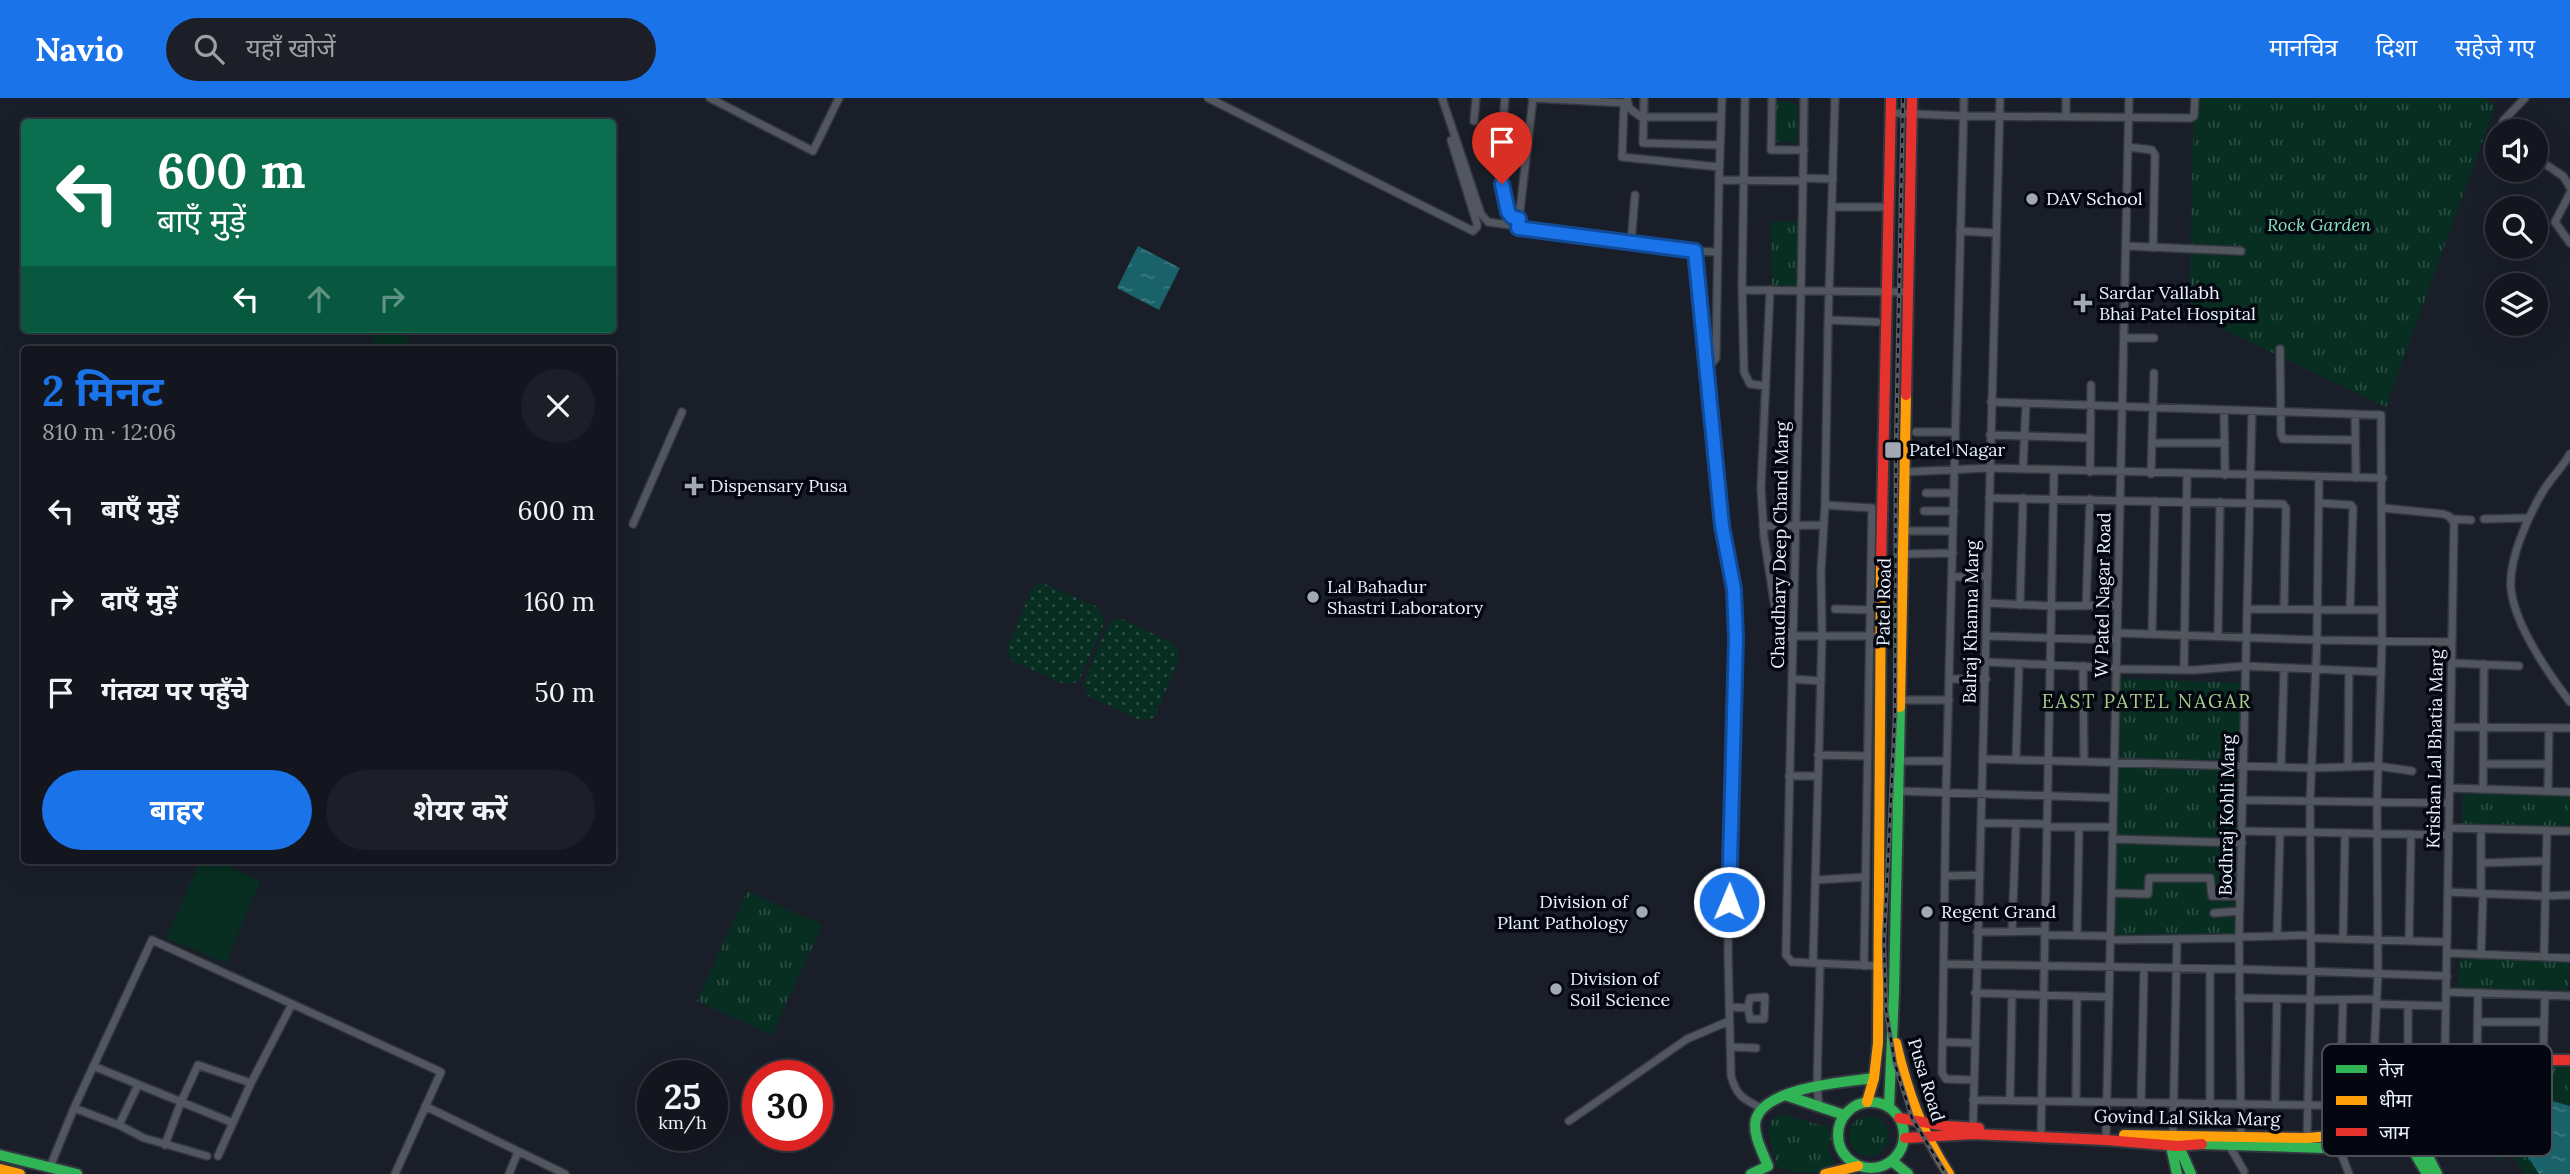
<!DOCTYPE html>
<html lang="hi">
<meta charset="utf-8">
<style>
body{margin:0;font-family:Lora,"Noto Sans Devanagari",serif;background:#1c1f28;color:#f1f3f6;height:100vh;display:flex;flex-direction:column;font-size:26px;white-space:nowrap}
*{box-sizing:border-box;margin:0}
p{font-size:23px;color:#9d9fa4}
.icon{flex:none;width:38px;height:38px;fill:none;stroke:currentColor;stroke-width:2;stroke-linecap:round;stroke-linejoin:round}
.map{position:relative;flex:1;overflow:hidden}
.details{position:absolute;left:21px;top:248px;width:595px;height:518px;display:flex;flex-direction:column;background:#13161f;border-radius:7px;box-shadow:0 7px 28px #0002,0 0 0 2px #32353d}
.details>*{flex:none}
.guide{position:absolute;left:21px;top:21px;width:595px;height:214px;border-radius:7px;box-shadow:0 7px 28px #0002,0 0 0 2px #32353d;background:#0b6e4f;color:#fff;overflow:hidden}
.buttons{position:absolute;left:2485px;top:21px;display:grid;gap:14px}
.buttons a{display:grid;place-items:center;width:63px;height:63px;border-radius:50%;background:#13161f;box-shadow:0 7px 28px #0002,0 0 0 2px #32353d;font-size:35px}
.speed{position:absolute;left:637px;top:962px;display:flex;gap:14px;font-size:35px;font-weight:700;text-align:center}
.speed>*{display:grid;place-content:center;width:91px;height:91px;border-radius:50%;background:#13161f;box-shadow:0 7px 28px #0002,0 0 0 2px #32353d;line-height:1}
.speed small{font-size:18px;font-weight:400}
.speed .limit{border:10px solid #d22;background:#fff;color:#111}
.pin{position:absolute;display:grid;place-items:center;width:60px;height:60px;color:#fff;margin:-72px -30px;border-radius:50% 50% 50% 0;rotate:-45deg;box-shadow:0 0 7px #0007}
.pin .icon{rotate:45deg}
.me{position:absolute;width:77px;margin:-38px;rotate:1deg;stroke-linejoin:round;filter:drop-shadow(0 0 5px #0008)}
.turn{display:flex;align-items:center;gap:24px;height:147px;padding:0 21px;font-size:32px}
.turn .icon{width:91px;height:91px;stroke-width:2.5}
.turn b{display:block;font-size:49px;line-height:60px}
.lanes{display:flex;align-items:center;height:66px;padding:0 21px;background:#0003;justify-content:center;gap:35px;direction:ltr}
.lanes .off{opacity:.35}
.round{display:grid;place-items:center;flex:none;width:74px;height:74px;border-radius:37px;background:#1c1f28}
.head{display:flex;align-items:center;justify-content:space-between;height:119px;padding:0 21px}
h1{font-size:42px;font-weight:700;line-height:52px;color:#1a73e8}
.action{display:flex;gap:14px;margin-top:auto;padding:14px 21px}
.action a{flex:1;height:80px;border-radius:42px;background:#1a73e8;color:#fff;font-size:28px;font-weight:700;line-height:80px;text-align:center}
.action a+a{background:#1c1f28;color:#f1f3f6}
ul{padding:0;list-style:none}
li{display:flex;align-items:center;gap:21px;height:91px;padding:0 21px}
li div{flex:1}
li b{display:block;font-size:26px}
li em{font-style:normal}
header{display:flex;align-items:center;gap:42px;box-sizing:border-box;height:98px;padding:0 35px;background:#1a73e8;color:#fff}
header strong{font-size:33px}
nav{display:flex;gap:38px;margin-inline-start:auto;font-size:24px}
.search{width:490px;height:63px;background:#1c1f28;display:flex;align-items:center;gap:18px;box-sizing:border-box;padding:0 24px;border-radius:38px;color:#9d9fa4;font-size:26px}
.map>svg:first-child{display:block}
</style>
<header>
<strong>Navio</strong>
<div class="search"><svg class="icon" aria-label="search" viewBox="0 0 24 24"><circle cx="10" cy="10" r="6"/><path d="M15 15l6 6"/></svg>यहाँ खोजें</div>
<nav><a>मानचित्र</a><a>दिशा</a><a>सहेजे गए</a></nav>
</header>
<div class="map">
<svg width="2570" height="1076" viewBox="0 0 2570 1076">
<defs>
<pattern id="grass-dots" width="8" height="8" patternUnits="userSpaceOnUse" patternTransform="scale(1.75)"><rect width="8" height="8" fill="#082e22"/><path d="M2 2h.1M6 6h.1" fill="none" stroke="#2c4d43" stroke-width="1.8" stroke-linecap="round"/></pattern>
<pattern id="park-tufts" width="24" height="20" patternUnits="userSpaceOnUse" patternTransform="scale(1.75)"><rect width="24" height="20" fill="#082e22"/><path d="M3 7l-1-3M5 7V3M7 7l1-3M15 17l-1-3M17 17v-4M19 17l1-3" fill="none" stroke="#2c4d43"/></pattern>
<pattern id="water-ripples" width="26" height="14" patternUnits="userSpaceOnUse" patternTransform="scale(1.75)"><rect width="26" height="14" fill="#1a6269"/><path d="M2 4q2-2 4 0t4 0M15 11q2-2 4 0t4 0" fill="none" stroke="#3b7980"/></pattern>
</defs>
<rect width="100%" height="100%" fill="#191e29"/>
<!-- grass -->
<path fill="url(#grass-dots)" d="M1038,486H1045L1098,509L1102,516L1104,526L1078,584L1064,586L1012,563L1007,550L1032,491Z
M1121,521L1173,545L1178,552L1179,562L1154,620L1140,622L1088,598L1083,586L1108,527L1114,522Z"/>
<!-- park -->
<path fill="url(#park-tufts)" d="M2194,0H2487L2495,9L2386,309L2189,215Z
M1787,3L1799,8L1796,45L1771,43L1774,4Z
M1797,123L1800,189L1772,188L1771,124Z
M2111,580L2245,585L2239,844L2110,842Z
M2463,692L2570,695V730L2462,726Z
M747,793L822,827L772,937L697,903Z
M2460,857L2569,861L2568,897L2458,893Z
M2456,966L2570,968V1076H2524L2512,1056L2499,1063L2458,993Z
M1780,1016L1828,1029L1832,1040L1828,1051L1837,1071C1816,1076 1796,1076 1777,1069L1768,1033L1771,1023Z
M1849 1038a20 20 0 1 1 40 0a20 20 0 1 1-40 0Z"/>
<!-- pitch -->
<path fill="#082e22" d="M375,231H389L410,240L405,252H393L371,243Z
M200,763H216L260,783L226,865L166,840Z"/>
<!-- water -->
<path fill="url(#water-ripples)" d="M1138,148L1180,170L1159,212L1117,190Z
M2505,995L2534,998L2570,1008V1076H2539L2496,1009Z"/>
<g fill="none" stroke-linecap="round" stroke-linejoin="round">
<!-- street casing -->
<g stroke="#33373f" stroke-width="10">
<path id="street" d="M710,0L813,53L839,0
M1208,0L1473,133L1477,129V126L1451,42
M1442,0L1481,116L1488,124L1695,153L1722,428L1734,491L1736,542L1728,854L1731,978C1737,999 1744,1001 1761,1010
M1505,0C1503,28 1494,97 1512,119L1519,121L1518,130
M1532,0L1626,5
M1627,0L1629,10L1641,19H1720
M1644,0L1643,45L1719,47
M1745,0L1742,189L1745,192L1908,194
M1772,0L1771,52H1804
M1804,0C1801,286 1791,571 1786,857L1792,864L1879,868
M1835,0L1828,228L1825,407L1872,410L1864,868
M1964,0L1946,695L1942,975L1946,981L1974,982
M1624,5L1622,59L1719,69
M1891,15L1963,18L2190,20L2194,18L2195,0
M2066,19V0
M1474,23L1476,0
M2501,33L2503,23L2525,0
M2128,49L2152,52L2155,57L2153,150
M2536,60L2563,78L2570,89
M1803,80L1833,81
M1719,82L1722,0
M2570,95L2555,124L2570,145
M1833,109H1882
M1519,121L1533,0
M1960,133L1996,135
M1631,145L1635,97
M2126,148L2241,153
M1695,153L1716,154
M1742,189L1744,274L1750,286L1766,288
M1770,192L1761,390L1764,439L1776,516C1780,527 1783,533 1795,538H1875
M1828,222L1877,224
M2124,240H2154
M2280,251L2281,336L2283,341L2355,342
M1706,267L1712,265L1716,260L1719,82L1803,83
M1991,304L2381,317L2382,543L2377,705L2378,876L2372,999L2377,1006L2393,1010
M2224,312L2225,377
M2355,316L2356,380
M1916,334H1955
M1990,337L2090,340
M2152,345H2225
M2570,356C2562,370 2550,381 2542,395C2528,419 2508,462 2511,491C2515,528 2548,575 2570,604
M2023,371L2026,305
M1904,374L1989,370L2383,380
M2090,374L2091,287
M2151,376L2154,275
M1926,395H1954
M1989,400L2283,406L2286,410L2284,511
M2319,405L2351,407L2353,410L2350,511
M2383,410L2443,416L2449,418L2454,425L2445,953
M1924,413H1954
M2453,421L2471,422
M2484,421L2528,420
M633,426L682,314
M1763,428L1824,427
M1903,433H1953
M1903,456L1953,455
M1952,479L1988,478
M1987,505L2051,508L2118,507
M2020,507L2023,400
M2086,508L2090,401
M1835,511L1871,512
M2247,511L2382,512
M2118,535L2317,542L2452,544
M2152,536L2155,403
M1987,538L2117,542
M2218,538L2220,404
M1776,540H1794
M1986,564L2117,570
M2452,565L2519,568
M2083,568L2084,663
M2117,571L2194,572L2245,568L2381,574
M2184,572L2187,376
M1793,581L1821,583
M1949,581H1986
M1900,602H1949
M2451,629L2570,630
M1818,657L1868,658
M1984,661L2311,670L2378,668L2412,673
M2016,661L2019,566
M1899,663H1947
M2483,666H2548
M2281,669L2284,571
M2348,669L2349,574
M1789,678H1818
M2450,690L2570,694
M2483,691L2484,566
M1898,693L2113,700
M2548,693L2549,630
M2243,702L2449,705
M1982,725L2047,726
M2047,729H2113
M2449,730L2570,733
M2242,733L2449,737
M2112,741L2242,745
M2481,765L2546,763
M1945,778L1980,777
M1815,782L1866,779
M2448,794L2545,798L2570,797
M2111,795L2148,796L2149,780H2210L2212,798H2240
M2481,796V731
M2214,815L2240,813
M1977,834L2045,833
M2012,834L2016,726
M2045,837L2110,838
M2077,837L2079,729
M2277,838L2280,734
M2239,839L2311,837
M2310,840L2447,844
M2343,841L2345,736
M2110,842L2239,840
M2409,843L2411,736
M2447,855L2570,860
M2481,857L2483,796
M2544,859L2547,732
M1813,865L1822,539L1821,473L1825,407
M1944,866L2239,871L2447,878
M2446,894L2570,898
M1975,895L2109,899
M1765,899L1764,921H1750L1748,910L1750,900Z
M2239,900L2310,901
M2310,902L2377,901
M2376,906L2446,908
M2408,907V1001
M1729,909L1748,910
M2479,924H2544
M1943,944L1974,945
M1730,949L1756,950
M2477,962L2478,895
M2543,962L2545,897
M93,968L233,1025
M2010,1001L2012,896
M1973,1002L2367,1008
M2076,1004L2077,898
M2141,1005L2144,871
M2210,1006V871
M1819,1007L1817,989L1820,866
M2275,1007L2277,901
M425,1008L565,1076
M2340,1008L2343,902
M74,1010L152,842L441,974L395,1076
M1569,1023L1687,941L1729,923
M119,1027L138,987
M1973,1031L2000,0
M2041,1034L2054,373
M2173,1034L2177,842
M2106,1037L2129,0
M2241,1038L2239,839L2252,313
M2307,1040L2311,874L2310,704L2317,542L2319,379
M165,1047L181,1004L198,967L251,985
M2229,1047L2244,1073
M2339,1050L2349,1076
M218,1058L251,985L292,906
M50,1069L74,1010L119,1027L144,1040L207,1058
M509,1076L518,1054"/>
</g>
<!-- fast casing -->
<g stroke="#33373f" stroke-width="14">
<path id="fast" d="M1785,997L1844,1017
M1838 1037a33 33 0 1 1 66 0a33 33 0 1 1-66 0Z
M1889,1009L1894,894L1900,609
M2405,1013L2437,1076
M2395,1021L2427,1076
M2170,1044L2177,1076
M2177,1044L2191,1076
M2202,1046L2355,1051L2372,1044L2446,989L2451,971L2445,953
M0,1057L77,1076
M1892,1063L1908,1076
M1751,1076L1768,1068C1763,1055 1752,1036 1756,1021C1766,989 1846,984 1874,980"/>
</g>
<!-- slow casing -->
<g stroke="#33373f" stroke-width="14">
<path id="slow" d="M1900,609L1906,297
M1896,945C1907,992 1922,1035 1949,1076
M1867,1004L1874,980L1878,945L1881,466
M2124,1037L2307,1040L2367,1035L2400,1005L2426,991L2438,978L2445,953
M0,1071L20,1076
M1825,1076L1858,1068"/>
</g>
<!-- jam casing -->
<g stroke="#33373f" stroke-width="14">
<path id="jam" d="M1906,297L1912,0
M1881,466L1891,0
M2445,962H2570
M1899,1020L1946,1028L1979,1030
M1905,1040L1973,1036L2106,1042L2177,1048L2202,1046"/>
</g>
<!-- street -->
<use href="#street" stroke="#52565f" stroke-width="7"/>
<!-- fast -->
<use href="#fast" stroke="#30b455" stroke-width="10"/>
<!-- slow -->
<use href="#slow" stroke="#ff9f0a" stroke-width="10"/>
<!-- jam -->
<use href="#jam" stroke="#e5322d" stroke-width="10"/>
<!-- rail casing -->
<g stroke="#555a61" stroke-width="4.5">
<path id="rail" d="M1903,0L1896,352L1895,619L1884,844L1886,911L1895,966L1912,1020L1946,1076"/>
</g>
<!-- rail -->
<use href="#rail" stroke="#04070f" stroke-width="2" stroke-dasharray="5" stroke-linecap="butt"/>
</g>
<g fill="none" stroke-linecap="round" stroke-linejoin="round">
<!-- route casing -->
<g stroke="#114b97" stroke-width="18">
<path id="route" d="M1502,86L1508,114L1512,119L1519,121L1518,130L1695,153L1722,428L1734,491L1736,541L1729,804"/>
</g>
<!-- route -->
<use href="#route" stroke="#1a73e8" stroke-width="12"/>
</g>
<!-- markers -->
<g fill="#a2a8b4" stroke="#04070f" stroke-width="2.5">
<circle cx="2032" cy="101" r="7"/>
<path d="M2079.5 194.5h7v7h7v7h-7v7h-7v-7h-7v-7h7z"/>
<rect x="1884" y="343" width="18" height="18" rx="3.5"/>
<path d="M690.5 377.5h7v7h7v7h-7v7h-7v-7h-7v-7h7z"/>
<circle cx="1313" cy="499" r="7"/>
<circle cx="1642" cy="814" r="7"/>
<circle cx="1927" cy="814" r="7"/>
<circle cx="1556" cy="891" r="7"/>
</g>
<g text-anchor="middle" stroke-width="7" stroke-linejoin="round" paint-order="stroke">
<!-- poi labels -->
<g font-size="18" fill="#ebf2ff" stroke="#04070f" text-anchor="start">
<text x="2046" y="107">DAV School</text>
<text x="2099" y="201">Sardar Vallabh<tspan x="2099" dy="21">Bhai Patel Hospital</tspan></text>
<text x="1909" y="358">Patel Nagar</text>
<text x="710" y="394">Dispensary Pusa</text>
<text x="1327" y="495">Lal Bahadur<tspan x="1327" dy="21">Shastri Laboratory</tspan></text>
<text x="1628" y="810" text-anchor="end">Division of<tspan x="1628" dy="21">Plant Pathology</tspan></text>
<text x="1941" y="820">Regent Grand</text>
<text x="1570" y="887">Division of<tspan x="1570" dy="21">Soil Science</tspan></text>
</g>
<!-- park labels -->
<g font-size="18" font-style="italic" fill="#88e2bb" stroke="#04070f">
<text x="2319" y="133">Rock Garden</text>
</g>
<!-- street labels -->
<g font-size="18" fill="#ebf2ff" stroke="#04070f">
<text transform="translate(1780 447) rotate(-89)" y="6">Chaudhary Deep Chand Marg</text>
<text transform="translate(2103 497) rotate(-89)" y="6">W Patel Nagar Road</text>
<text transform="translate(1884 504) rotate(-89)" y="6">Patel Road</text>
<text transform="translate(1971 524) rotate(-89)" y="6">Balraj Khanna Marg</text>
<text transform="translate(2435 651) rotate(-89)" y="6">Krishan Lal Bhatia Marg</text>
<text transform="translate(2227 717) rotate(-89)" y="6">Bodhraj Kohli Marg</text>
<text transform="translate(1926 982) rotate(73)" y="6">Pusa Road</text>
<text transform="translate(2187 1020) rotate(1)" y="6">Govind Lal Sikka Marg</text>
</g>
<!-- neighbourhood labels -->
<g font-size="19" letter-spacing="2" fill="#a8cd89" stroke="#04070f">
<text x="2147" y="610">EAST PATEL NAGAR</text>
</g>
</g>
<!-- legend -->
<rect x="2322" y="946" width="230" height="112" rx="10" fill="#04070f" stroke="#494e57" stroke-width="2"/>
<rect x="2336" y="967" width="31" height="8" fill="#30b455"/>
<rect x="2336" y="998" width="31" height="9" fill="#ff9f0a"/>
<rect x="2336" y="1030" width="31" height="8" fill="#e5322d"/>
<g font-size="19" fill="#ebf2ff">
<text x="2379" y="978">तेज़</text>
<text x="2379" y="1009">धीमा</text>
<text x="2379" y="1041">जाम</text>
</g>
</svg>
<div class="buttons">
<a><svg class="icon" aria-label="sound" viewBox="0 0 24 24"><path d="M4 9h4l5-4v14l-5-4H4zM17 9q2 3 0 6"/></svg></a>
<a><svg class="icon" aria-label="search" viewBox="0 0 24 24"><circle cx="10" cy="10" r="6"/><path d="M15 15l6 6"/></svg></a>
<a><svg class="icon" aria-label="layers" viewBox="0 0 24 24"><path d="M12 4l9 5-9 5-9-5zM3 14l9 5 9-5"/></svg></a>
</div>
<div class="speed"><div>25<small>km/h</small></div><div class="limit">30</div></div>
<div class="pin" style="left:1502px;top:86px;background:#d93025"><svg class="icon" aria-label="arrive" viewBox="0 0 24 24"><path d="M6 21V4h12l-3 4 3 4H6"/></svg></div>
<svg class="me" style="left:1729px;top:804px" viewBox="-20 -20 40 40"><circle r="17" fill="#1a73e8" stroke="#fff" stroke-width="3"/><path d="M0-11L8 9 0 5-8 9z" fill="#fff"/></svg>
<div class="guide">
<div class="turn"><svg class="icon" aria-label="left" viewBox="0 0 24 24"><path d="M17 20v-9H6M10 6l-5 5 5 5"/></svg><div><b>600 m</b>बाएँ मुड़ें</div></div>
<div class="lanes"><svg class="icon" aria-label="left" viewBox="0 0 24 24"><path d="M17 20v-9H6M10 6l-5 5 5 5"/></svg><svg class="icon off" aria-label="ahead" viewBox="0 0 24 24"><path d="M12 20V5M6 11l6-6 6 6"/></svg><svg class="icon off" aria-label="right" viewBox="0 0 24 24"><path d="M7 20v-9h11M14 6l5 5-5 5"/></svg></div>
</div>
<section class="details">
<div class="head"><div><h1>2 मिनट</h1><p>810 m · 12:06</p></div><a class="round"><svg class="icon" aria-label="close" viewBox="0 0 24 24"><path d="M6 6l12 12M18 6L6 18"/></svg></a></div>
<ul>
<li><svg class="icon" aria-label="left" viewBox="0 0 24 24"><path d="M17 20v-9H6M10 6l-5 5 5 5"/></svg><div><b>बाएँ मुड़ें</b></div><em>600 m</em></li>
<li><svg class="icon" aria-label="right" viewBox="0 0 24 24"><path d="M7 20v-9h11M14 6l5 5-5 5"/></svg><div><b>दाएँ मुड़ें</b></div><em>160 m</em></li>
<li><svg class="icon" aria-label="arrive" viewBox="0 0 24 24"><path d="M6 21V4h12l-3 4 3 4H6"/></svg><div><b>गंतव्य पर पहुँचे</b></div><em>50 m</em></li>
</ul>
<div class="action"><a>बाहर</a><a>शेयर करें</a></div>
</section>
</div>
